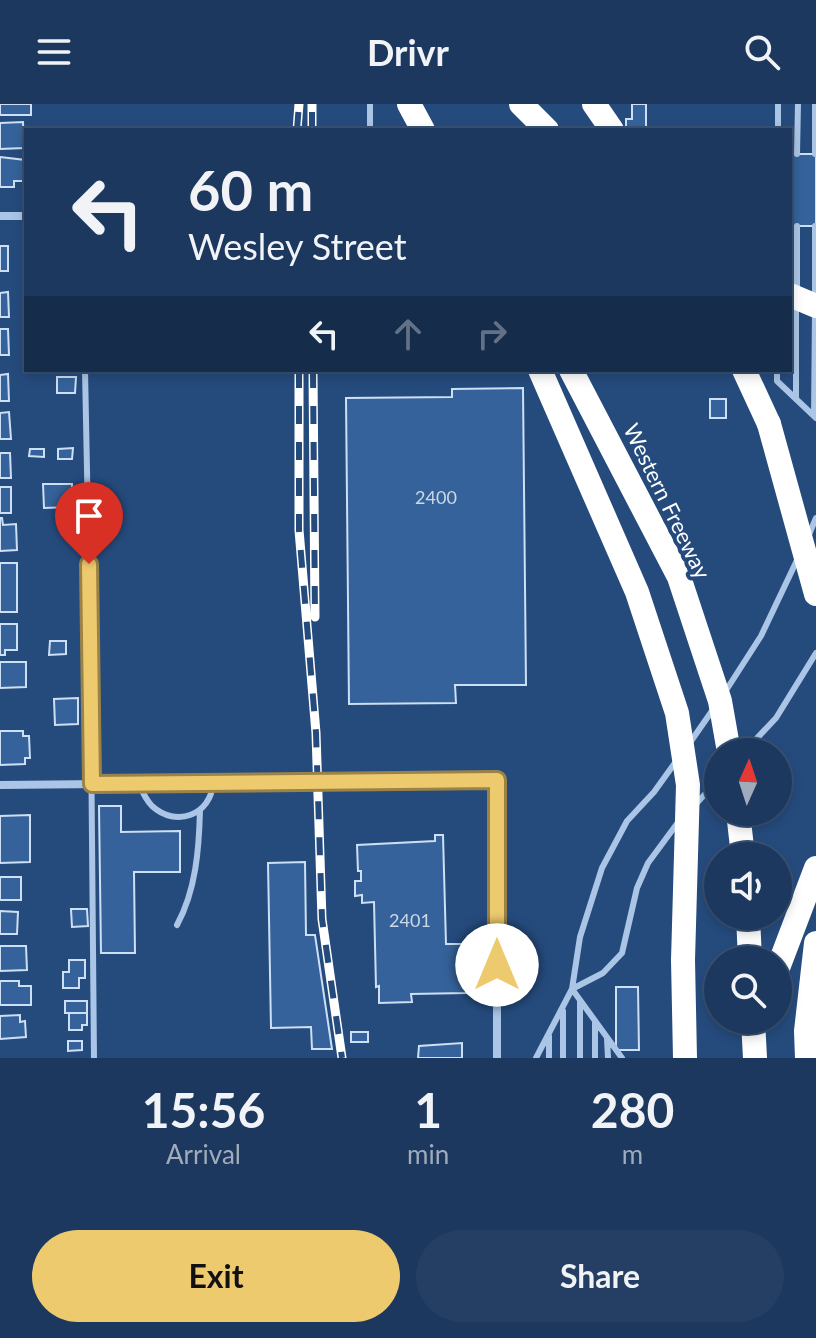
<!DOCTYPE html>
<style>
body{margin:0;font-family:Lato,sans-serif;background:#253f64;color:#f1f3f6;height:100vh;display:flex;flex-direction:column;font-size:30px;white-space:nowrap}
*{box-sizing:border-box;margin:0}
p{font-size:26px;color:#a0acbc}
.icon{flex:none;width:44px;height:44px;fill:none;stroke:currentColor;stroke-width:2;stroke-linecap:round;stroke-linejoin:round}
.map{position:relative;height:954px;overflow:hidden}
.side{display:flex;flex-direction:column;background:#1c385e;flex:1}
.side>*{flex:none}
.hud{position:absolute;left:24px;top:24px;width:768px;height:244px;border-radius:0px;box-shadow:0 4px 12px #0003,0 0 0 2px #3a5273;background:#1c385e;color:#f1f3f6;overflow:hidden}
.needle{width:52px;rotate:3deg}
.tools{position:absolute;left:704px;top:634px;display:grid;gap:16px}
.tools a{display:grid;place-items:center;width:88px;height:88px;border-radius:50%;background:#1c385e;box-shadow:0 4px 12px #0003,0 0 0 2px #3a5273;font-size:40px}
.pin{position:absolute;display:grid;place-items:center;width:68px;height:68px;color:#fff;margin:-82px -34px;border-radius:50% 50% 50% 0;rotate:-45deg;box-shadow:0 0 8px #0007}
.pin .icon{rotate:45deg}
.me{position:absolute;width:88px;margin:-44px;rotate:0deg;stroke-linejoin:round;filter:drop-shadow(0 0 6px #0008)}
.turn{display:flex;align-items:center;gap:28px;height:168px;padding:0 32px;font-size:36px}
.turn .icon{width:104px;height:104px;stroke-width:2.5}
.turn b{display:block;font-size:56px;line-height:68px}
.lanes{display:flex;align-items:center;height:76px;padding:0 32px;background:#0003;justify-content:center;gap:40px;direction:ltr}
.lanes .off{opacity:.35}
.eta{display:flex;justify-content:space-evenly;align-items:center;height:136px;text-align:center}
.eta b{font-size:48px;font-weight:700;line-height:56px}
.primary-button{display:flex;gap:16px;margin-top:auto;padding:16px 32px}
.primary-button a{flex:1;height:92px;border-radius:48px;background:#eeca6f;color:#111;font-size:32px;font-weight:700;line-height:92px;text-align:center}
.primary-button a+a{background:#253f64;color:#f1f3f6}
header{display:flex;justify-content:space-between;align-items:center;height:104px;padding:0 32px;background:#1c385e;font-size:36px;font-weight:700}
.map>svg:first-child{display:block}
</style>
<header><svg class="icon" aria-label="menu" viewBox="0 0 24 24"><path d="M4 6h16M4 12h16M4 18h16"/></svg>Drivr<svg class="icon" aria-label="search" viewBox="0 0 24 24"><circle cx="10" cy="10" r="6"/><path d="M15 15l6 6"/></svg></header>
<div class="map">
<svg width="816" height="954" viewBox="0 0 816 954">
<rect width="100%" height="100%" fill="#254b7d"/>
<!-- building -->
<path fill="#35629a" stroke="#cddff4" stroke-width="2" d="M0,0H31V11H0Z
M632,0H646V26H626V15H632Z
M23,18L24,44L0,45V19Z
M790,50H816V122H790Z
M0,53L25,56V77H14V83H0Z
M0,142H8V167H0Z
M8,188L9,213H0V189Z
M0,225H8L9,251H0Z
M8,270L9,297H0V271Z
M57,273H76L75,289H57Z
M523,284L526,581H455L456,599L349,600L346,294L452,293V285Z
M710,295H726V314H710Z
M9,308L11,335H0V309Z
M73,344L72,355H58V345Z
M30,345H44V353L29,352Z
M0,349H10L11,374H0Z
M43,380H72V403L44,404Z
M0,383H11V409H0Z
M79,412V426H63L62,413Z
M0,414H2L3,421L16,420L17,446L0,447Z
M0,459H17V508H0Z
M0,520H17V546H5V551H0Z
M50,537H66V550L49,551Z
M0,558H26V583L0,584Z
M78,594V620L55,621L54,595Z
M0,627H23V632H29L30,654H25V660L0,661Z
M99,702H121V728L180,727V768H134L135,849H101Z
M30,711V758L0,759V712Z
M435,731H443L446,840H465L466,889L411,890L412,898L379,899V882L376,883L374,798L362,799V791L355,792V777H361V767H358L357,741L435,737Z
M305,758L306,831H315L332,945H312L311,923L271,924L268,759Z
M0,773H21V796H0Z
M71,805H87L88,822L72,823Z
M0,807L18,808L17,830H0Z
M0,842H26L27,866L0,867Z
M69,856H85V874H79V884H63V868H69Z
M0,877H19V882H31V901H0Z
M616,883H638L639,946H616Z
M65,897H87V909H65Z
M69,909H87V921H82V926H69Z
M20,911V918L25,917L26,933L0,935V912Z
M351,928H368V938H351Z
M68,937H82V946L68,947Z
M462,939V954H418L419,942Z"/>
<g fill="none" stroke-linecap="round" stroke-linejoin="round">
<!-- service -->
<path stroke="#aac5e5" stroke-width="6" d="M370,0V26
M778,26V0
M797,50L798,0
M815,50V0
M797,187V122
M815,195V122
M85,266L90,516L94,954
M777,266V277L816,314
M796,295V202
M814,312L815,206
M808,433L816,414
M725,588L761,532L798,454
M689,640L714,604
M744,648L776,614L816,549
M139,680C142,687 146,696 152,702C176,724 211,711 213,679
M695,701L718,676
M177,821C196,786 199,745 200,706
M572,885L603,869L622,849L637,784L648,759L679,717
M572,885L622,954
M580,898V954
M563,907V954
M595,918V954
M549,932V954
M607,934L608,954
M536,954L572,885L580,833L602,764L627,717L654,688L677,656"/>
<!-- minor -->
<path stroke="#aac5e5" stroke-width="8" d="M0,112H26
M0,681L497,676V954"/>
<!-- motorway -->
<path stroke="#fff" stroke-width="24" d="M409,0L423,26
M521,0L547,26
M594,0L612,26
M744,266L769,320
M738,708L743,752
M748,812L750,856
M683,856L685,954
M778,864L816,764
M807,954L806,927L816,839"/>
<!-- rail casing -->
<g stroke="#fff" stroke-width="9">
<path id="rail" d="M297,26L299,0
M312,26V0
M299,266V426L316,629L322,815L342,954
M313,266L315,513"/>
</g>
<!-- rail -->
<use href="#rail" stroke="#254b7d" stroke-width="6" stroke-dasharray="18" stroke-linecap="butt"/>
<!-- motorway-bridge -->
<path stroke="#fff" stroke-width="24" d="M790,191L816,202
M540,266L637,488L677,609L688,681L683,856
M571,266L679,473L720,597L729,648
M769,320L816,490
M753,916L755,954"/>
</g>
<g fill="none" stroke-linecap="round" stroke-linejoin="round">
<!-- route casing -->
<g stroke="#9b8348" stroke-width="20">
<path id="route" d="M89,460L92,680L497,676V861"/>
</g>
<!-- route -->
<use href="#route" stroke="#eeca6f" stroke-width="14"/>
</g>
<g text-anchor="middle" stroke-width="8" stroke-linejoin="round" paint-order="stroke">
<!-- number labels -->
<g font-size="18" fill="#ccd8e6">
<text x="436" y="400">2400</text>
<text x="410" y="823">2401</text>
</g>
<!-- street labels -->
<g font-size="22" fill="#fff" stroke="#254b7d">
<text transform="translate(667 397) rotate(64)" y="8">Western Freeway</text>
</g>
</g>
</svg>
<div class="tools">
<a><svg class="needle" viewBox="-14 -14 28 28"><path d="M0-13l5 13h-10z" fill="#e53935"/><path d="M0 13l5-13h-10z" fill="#a0acbc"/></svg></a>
<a><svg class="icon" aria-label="sound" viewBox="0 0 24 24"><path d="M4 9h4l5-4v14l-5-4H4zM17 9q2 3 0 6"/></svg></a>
<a><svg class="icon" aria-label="search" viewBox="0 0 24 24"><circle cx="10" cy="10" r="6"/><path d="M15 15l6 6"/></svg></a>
</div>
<div class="pin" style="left:89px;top:460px;background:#d93025"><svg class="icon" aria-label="arrive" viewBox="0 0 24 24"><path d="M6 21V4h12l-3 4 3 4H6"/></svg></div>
<svg class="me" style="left:497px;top:861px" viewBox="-20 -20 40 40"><circle r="19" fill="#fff"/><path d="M0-13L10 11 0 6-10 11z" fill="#eeca6f"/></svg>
<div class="hud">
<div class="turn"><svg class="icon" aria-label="left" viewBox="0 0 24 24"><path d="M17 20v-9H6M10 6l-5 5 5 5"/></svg><div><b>60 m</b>Wesley Street</div></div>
<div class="lanes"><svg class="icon" aria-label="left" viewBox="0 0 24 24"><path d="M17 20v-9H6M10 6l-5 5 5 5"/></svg><svg class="icon off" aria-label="ahead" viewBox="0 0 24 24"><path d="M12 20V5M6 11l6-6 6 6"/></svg><svg class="icon off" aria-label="right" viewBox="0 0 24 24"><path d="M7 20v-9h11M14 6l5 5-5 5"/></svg></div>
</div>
</div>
<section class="side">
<div class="eta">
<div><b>15:56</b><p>Arrival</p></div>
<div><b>1</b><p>min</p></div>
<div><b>280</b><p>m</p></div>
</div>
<div class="primary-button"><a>Exit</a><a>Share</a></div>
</section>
